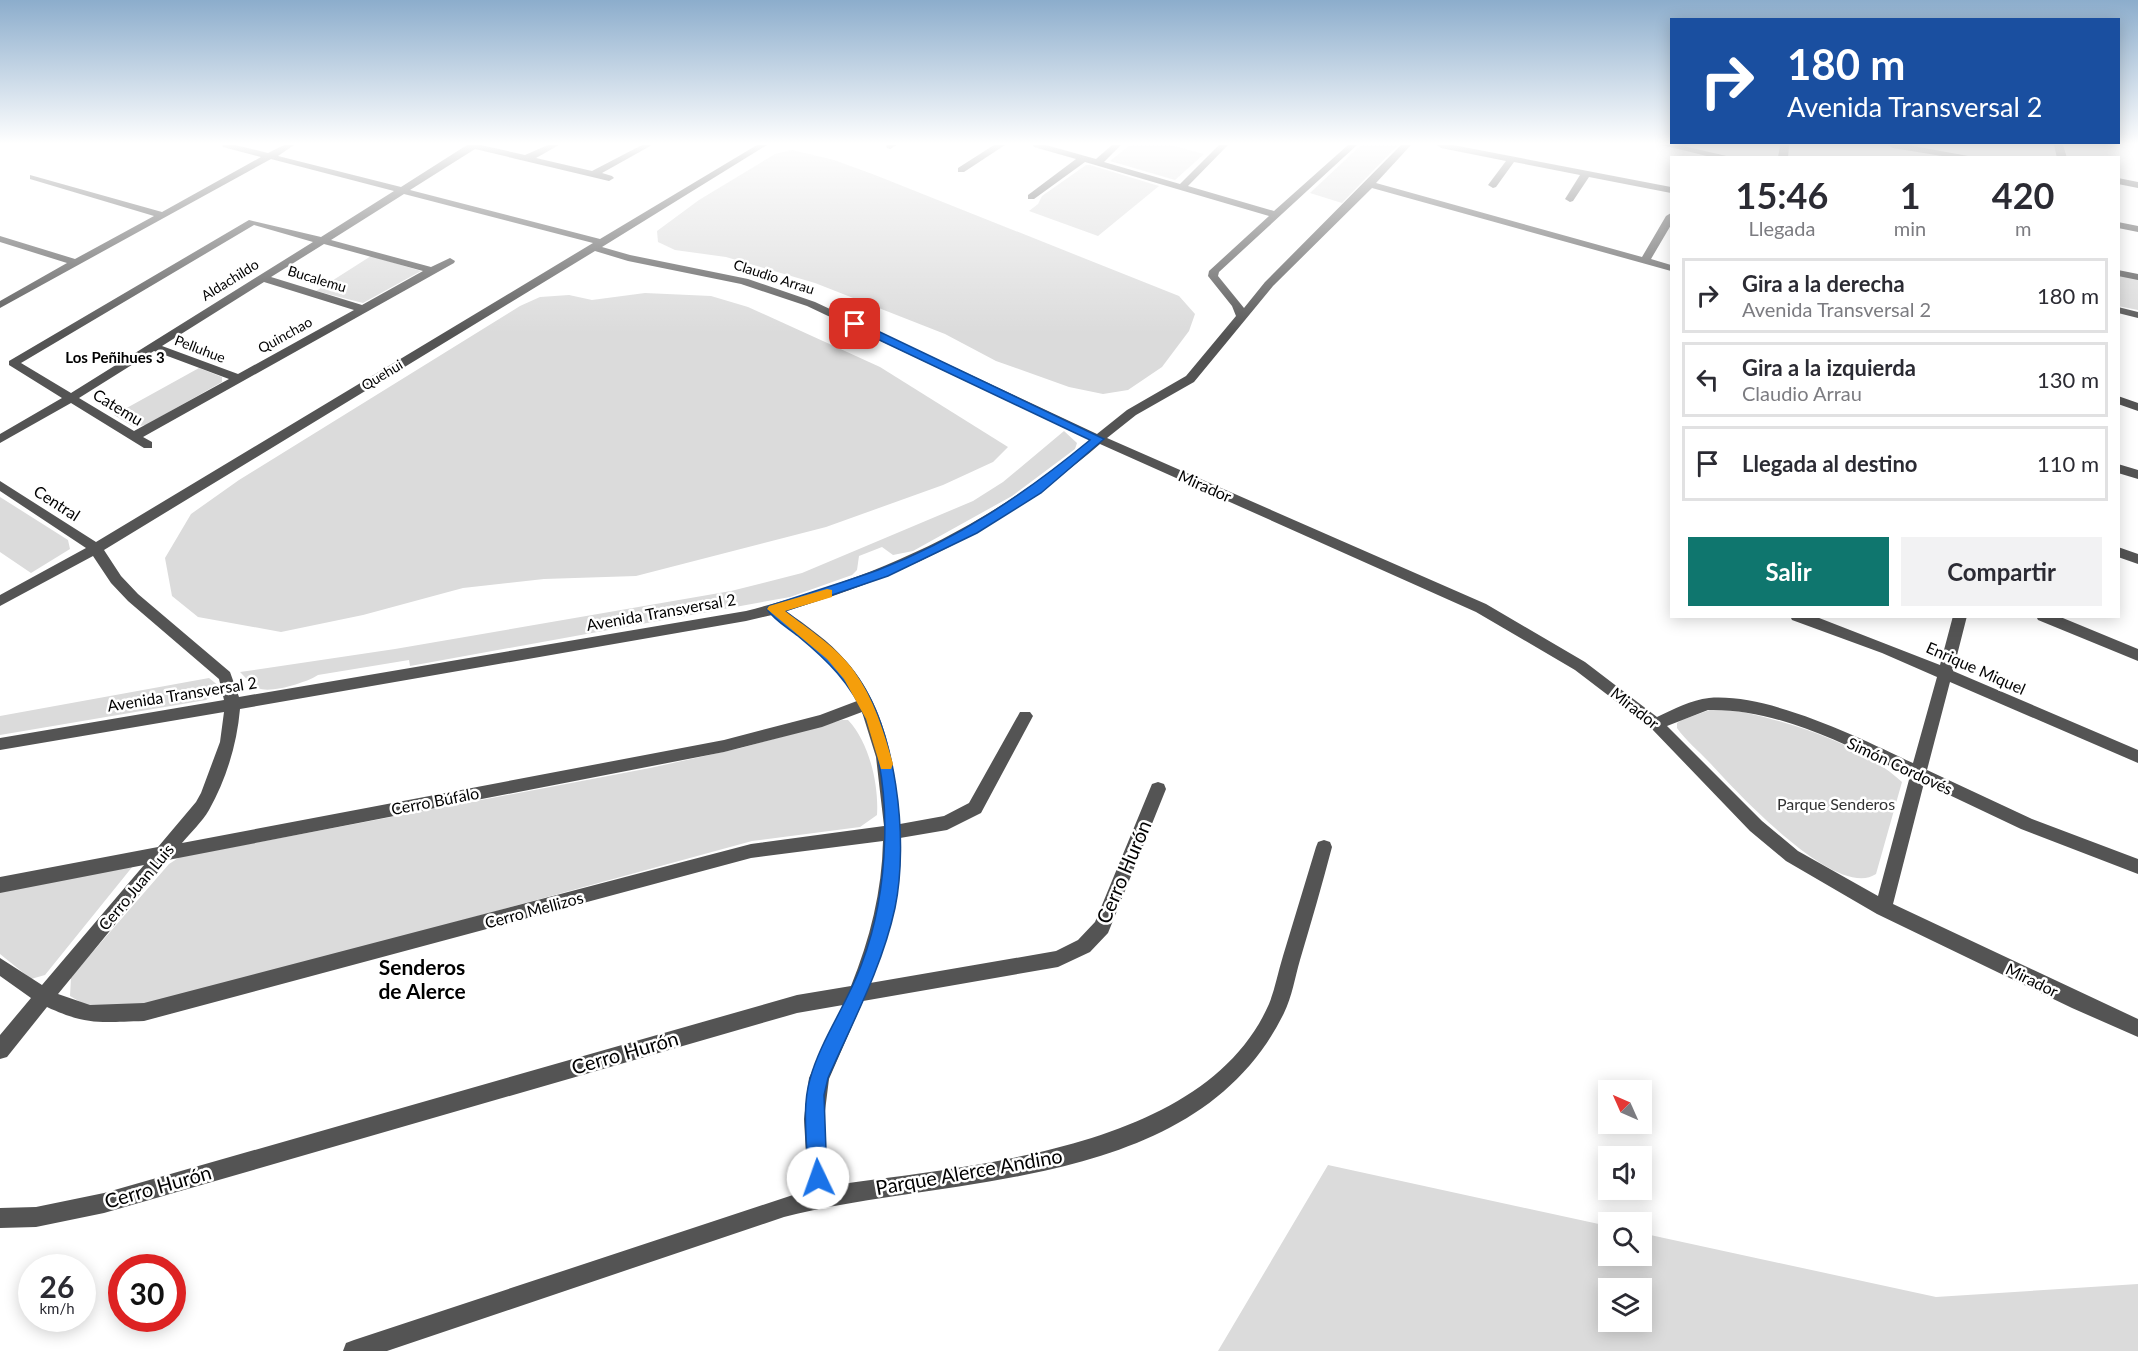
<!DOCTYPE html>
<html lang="es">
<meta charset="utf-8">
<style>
body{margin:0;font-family:Lato,sans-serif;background:#f2f2f3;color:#2b2b33;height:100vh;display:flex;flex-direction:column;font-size:22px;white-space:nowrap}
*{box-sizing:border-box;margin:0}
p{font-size:20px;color:#7c7c81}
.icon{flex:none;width:33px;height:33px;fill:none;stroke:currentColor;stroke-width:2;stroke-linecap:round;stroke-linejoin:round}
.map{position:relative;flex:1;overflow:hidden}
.sheet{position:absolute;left:1670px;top:156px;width:450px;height:462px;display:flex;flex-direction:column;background:#fff;border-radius:0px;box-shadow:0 3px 15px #0003}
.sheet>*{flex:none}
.banner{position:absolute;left:1670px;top:18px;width:450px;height:126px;border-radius:0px;box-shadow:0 3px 15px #0003;background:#1a4fa0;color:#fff;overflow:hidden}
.needle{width:39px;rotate:315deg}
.controls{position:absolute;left:1598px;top:1080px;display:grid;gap:12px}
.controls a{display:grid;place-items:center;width:54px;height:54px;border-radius:0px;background:#fff;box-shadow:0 3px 15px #0003;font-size:30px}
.speed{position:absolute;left:18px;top:1254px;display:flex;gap:12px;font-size:30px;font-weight:700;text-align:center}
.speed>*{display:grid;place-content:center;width:78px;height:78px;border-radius:50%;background:#fff;box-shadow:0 3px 15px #0003;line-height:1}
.speed small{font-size:15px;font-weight:400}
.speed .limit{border:9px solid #d22;background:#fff;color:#111}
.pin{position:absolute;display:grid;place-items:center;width:51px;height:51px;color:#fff;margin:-26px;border-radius:12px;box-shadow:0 3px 9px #0006}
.me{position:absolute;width:66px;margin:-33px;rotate:357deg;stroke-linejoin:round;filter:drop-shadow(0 0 4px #0008)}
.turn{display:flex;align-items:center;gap:21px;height:126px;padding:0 18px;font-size:27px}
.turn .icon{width:78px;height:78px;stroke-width:2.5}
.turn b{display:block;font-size:42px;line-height:51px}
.eta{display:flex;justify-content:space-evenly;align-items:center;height:102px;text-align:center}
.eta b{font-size:36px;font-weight:700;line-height:42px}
.button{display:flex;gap:12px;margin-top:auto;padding:12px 18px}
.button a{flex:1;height:69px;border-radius:0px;background:#0f766e;color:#fff;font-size:24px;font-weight:700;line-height:69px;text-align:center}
.button a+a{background:#f2f2f3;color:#2b2b33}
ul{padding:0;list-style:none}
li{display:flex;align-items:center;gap:18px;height:75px;margin:0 12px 9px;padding:0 6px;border:3px solid #e1e1e2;border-radius:0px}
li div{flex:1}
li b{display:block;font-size:22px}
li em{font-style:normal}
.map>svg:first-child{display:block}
</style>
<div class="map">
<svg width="2138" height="1351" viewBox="0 0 2138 1351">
<rect width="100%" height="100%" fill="#fff"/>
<!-- green -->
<path fill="#dbdbdb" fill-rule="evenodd" d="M1130,145H1170L1204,154L1175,180L1110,161Z
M1361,145H1398L1342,203L1310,193Z
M792,150L834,160L875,175L1179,296L1195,314L1189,331L1162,367L1128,390L1103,394L1069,387L996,361L945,334L815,283L726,257L675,250L658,242L657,231L699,200L775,154Z
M1086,165H1090L1159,186L1098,236L1029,211L1038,204L1042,196Z
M371,256L421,271L363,303L316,291Z
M2118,275L2138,279V310L2118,306Z
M645,293L711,296L748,307L880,367L1008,447L993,462L943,485L826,527L636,576L544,579L463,588L363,615L281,632L198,617L172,596L165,558L191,514L239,480L520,306L540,297L569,295L592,300Z
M199,368L222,377V382L146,425L134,427L114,415Z
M1064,431L1077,443L1075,449L1012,496L913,551L893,555L882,547L859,556L857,570L852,575L790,597L410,666L409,660L318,675C308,682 270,694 258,688C252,685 245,677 240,672L395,649L731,591L802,573L973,501L1003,482Z
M0,497L68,540L70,549L31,573L0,552Z
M209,678L219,686L220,691L206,700L0,735V716Z
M1718,707C1778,718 1856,740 1902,782L1876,874C1836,901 1734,789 1709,762C1698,750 1686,741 1677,728V723L1682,720Z
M842,720H848C869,742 879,784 877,815L860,827L752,841L152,1005L89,1007L70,996L71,977L169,864L180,857L650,768L741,748Z
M133,866L45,975L31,979L0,954V891Z
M1328,1165L1608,1226V1256H1641V1233L1936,1297L2138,1284V1351H1218ZM1608,1288H1641V1322H1608Z"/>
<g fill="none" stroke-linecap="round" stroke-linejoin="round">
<!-- minor -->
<path fill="#545454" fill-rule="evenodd" d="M222,145H235L268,153L284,145H294L278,156L401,187L467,145H481L525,155L548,145H559L536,158L592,171L642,145H652L602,173L612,176L614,178L609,181L475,149L410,190L600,239L757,145H767L602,247L630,255L748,279L815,302L1097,434L1127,410L1186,376L1236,316L1232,306L1208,276L1209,271L1269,216L1085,162L1034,199H1028V195L1076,159L1034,147L1033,145H1046L1096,159L1112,145H1121L1104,162L1180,184L1219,145H1228L1188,186L1274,211L1348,145H1357L1219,272L1218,276L1244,308L1265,282L1401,145H1411L1376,183L1642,257L1666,216L1671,213V225L1651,259L1671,265V271L1372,188L1273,286L1194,382L1136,415L1107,438L1486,604L1585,662L1657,717C1674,709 1691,700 1709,698C1769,693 1860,738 1913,763L1937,677L1882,653L1792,620L1790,616H1814L1940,665L1953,616H1967L1953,671L2138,750V763L1950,682L1927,770L2032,819L2138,859V874L2021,829L1924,783L1893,904L2138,1019V1037L2072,1008L1877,914L1786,861L1750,831L1651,728L1575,670L1476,612L1100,444C1002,528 909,574 786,611C807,626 829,641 846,661C886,706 895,766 900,824L944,816L969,803L1020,712H1030L1033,716L981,813L947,830L900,838C899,888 889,936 870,983L1056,951L1078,940L1095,922L1152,784L1158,782L1164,784L1166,789L1108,933L1090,952L1058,967L863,1001L829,1079L824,1119L828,1186C967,1165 1204,1152 1269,1004C1275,989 1278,972 1283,956C1294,920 1305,883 1316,847L1318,842L1324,840L1330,842L1332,847C1322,885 1311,923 1300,960C1295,977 1292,997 1284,1013C1196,1193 950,1174 784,1217L387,1351H343L346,1343L354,1340L808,1190L804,1119L809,1078L843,1005L797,1013L104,1213L36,1227L0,1228V1208L36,1207L104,1193L797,995L851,986C870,939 882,891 883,841L751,858L144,1021C101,1022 88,1026 47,1007L7,1057L0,1059V1035L31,998L0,976V958L42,985L144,865L0,893V877L158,847L196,802L201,793L220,742L224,712L0,750V738L224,700L219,679L128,601L111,583L93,556L0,606V595L86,548L0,491V481L96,542L593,243L404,194L331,240L431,267L450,258L455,261L454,263L143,437L152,442V448H144L71,403L0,443V434L62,398L9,365V361L249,220L321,237L394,191L271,159L0,308V301L67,263L0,242V236L75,259L154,216L30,179V175L162,212L261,157L223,147ZM254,225L313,242L71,393L21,363ZM324,244L423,271L362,305L271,277ZM595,251L628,261L741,284L807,306L1090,440C984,529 879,577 746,611L239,697L230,672L138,594L121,576L104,550ZM264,282L354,310L238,374L162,346ZM154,351L229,379L134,431L79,398ZM772,615C805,640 837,664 857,701L820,715L724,740L182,843C191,832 202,822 209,810C226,780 237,744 240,709L746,621ZM1708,710C1778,708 1849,746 1910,776L1878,896L1798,851L1762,821L1667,726ZM862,712L876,757L884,826L751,844L144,1003L90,1005L58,994L168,860L724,752L822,727Z
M886,145H897L890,149L887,148Z
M994,145H1005L964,172H958V168Z
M1437,145H1453L1671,187V193L1589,177L1573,201L1570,202L1565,199L1580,175L1514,162L1496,187L1493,188L1488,185L1506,161L1441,148Z
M1662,145H1679L1735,158H1715Z
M1780,145H1789L1788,158H1778Z
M1888,145H1908L1979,158H1954L1893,148Z
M2054,145H2063L2067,158H2057Z
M2118,178L2138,182V188L2118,184Z
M2118,222L2138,226V232L2118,228Z
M2118,270L2138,274V280L2118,276Z
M2118,307L2138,312V318L2118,313Z
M2118,396L2138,403V411L2118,404Z
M2118,464L2138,470V479L2118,473Z
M2118,547L2138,554V564L2118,557Z
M2036,616H2058L2138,649V661L2038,620Z"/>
</g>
<!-- sky -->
<linearGradient id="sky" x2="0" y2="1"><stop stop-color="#8cadcc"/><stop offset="0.43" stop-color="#fff"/><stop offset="1" stop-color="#fff" stop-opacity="0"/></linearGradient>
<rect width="2138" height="334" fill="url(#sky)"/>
<!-- route -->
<path fill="#1a73e8" stroke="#114b97" stroke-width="1.5" d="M852,322H859L1104,439L1041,493L977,533L888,576L785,611C808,629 835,647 853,671C897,727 909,840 895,908C882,968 852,1023 828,1078L824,1095L827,1178L824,1185L818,1188L811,1185L808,1178C808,1147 801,1110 810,1079C821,1039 848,1003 862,963C888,894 895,789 866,719C851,683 827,660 798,636C788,628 774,620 767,609L769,606C805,594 842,583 878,570C957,540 1026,493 1090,440L852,327Z"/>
<!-- slow -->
<path fill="#f59e0b" d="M827,589L832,590V597L785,611C808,629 837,647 854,671C874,699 884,732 893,764L891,769H881L866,719L844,679L827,659L767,609L769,606Z"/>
<g text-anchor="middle" stroke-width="5" stroke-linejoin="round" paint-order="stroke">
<!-- far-street labels -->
<g font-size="14" fill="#000" stroke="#fff">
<text transform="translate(774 277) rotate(18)" y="5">Claudio Arrau</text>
<text transform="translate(317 279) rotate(17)" y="5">Bucalemu</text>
<text transform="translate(230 280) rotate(-32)" y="5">Aldachildo</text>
<text transform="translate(285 335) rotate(-29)" y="5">Quinchao</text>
<text transform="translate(200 349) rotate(21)" y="5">Pelluhue</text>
<text transform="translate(382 375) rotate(-31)" y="5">Quehui</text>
</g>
<!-- far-neighbourhood labels -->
<g font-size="15" font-weight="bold" fill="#000" stroke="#fff">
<text x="115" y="363">Los Peñihues 3</text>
</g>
<!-- street labels -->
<g font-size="16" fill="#000" stroke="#fff">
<text transform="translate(118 407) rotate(31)" y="6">Catemu</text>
<text transform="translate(1205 486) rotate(24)" y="6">Mirador</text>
<text transform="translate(57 503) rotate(33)" y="6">Central</text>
<text transform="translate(661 612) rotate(-10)" y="6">Avenida Transversal 2</text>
<text transform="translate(1976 668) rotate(24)" y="6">Enrique Miquel</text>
<text transform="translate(182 694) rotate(-9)" y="6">Avenida Transversal 2</text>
<text transform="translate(1635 708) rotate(38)" y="6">Mirador</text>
<text transform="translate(1900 766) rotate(25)" y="6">Simón Cordovés</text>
<text transform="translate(435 801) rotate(-11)" y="6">Cerro Búfalo</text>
<text transform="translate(136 887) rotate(-50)" y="6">Cerro Juan Luis</text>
<text transform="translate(534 910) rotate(-15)" y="6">Cerro Mellizos</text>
<text transform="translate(2032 980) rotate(26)" y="6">Mirador</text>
</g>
<!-- park labels -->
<g font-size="16" fill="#323232" stroke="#fff">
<text x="1836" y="810">Parque Senderos</text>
</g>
<!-- near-street labels -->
<g font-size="20" fill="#000" stroke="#fff">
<text transform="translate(1124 872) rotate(-67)" y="7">Cerro Hurón</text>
<text transform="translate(625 1053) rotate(-16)" y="7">Cerro Hurón</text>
<text transform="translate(969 1172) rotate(-10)" y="7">Parque Alerce Andino</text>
<text transform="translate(158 1187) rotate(-16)" y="7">Cerro Hurón</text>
</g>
<!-- near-neighbourhood labels -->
<g font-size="21" font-weight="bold" fill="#000" stroke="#fff">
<text x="422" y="975">Senderos<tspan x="422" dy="24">de Alerce</tspan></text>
</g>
</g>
</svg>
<div class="controls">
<a><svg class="needle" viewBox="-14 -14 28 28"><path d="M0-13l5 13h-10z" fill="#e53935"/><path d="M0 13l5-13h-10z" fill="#7c7c81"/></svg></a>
<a><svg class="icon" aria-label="sound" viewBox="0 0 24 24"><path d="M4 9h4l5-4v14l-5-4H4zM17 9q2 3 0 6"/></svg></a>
<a><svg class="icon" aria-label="search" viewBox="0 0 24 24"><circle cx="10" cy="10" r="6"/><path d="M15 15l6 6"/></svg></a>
<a><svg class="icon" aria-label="layers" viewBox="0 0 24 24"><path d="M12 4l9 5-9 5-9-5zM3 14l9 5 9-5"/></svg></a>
</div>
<div class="speed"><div>26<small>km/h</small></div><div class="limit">30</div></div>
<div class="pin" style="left:855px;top:324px;background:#d93025"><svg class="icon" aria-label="arrive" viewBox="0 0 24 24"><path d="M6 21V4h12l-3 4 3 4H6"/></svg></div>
<svg class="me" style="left:818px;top:1178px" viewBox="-20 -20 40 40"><circle r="19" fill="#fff"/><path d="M0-13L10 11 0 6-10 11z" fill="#1a73e8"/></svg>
<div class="banner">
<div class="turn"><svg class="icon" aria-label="right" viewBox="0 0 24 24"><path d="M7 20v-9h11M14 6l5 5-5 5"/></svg><div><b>180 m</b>Avenida Transversal 2</div></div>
</div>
<section class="sheet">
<div class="eta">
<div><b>15:46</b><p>Llegada</p></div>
<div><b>1</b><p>min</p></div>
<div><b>420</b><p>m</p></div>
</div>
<ul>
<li><svg class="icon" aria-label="right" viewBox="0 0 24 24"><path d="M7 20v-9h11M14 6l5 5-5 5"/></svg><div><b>Gira a la derecha</b><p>Avenida Transversal 2</p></div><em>180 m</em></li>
<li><svg class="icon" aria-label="left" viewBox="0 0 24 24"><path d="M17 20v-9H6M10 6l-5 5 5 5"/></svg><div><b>Gira a la izquierda</b><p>Claudio Arrau</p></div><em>130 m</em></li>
<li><svg class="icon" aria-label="arrive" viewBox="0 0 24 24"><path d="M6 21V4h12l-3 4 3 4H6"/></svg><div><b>Llegada al destino</b></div><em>110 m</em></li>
</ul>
<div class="button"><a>Salir</a><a>Compartir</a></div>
</section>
</div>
